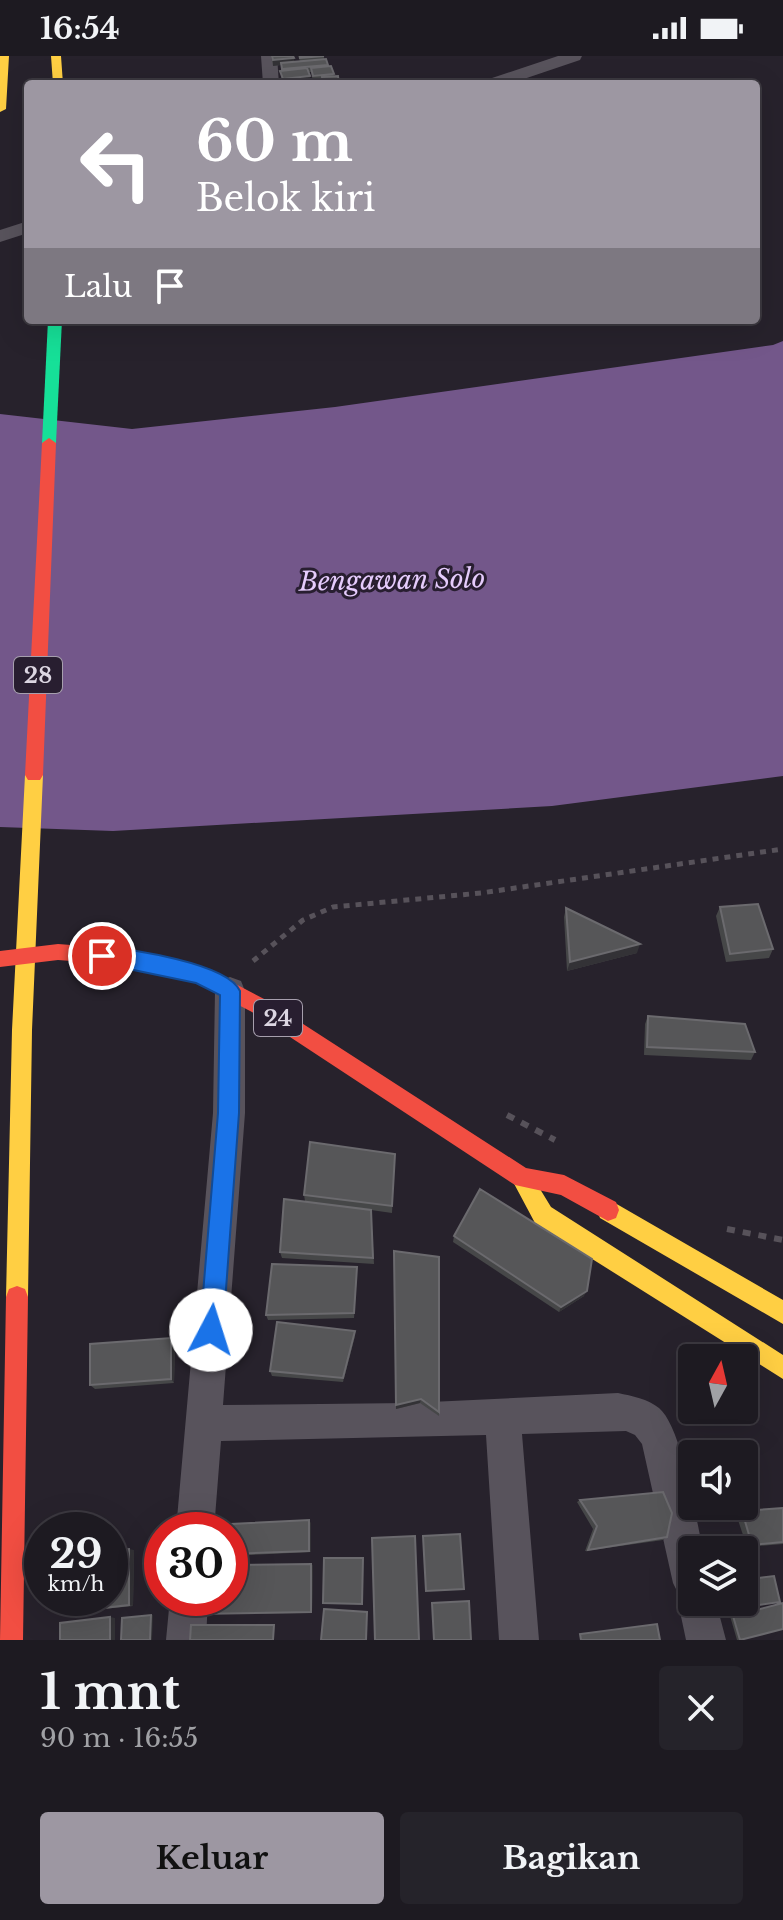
<!DOCTYPE html>
<html lang="id">
<meta charset="utf-8">
<style>
body{margin:0;font-family:"Libre Baskerville",serif;background:#25232a;color:#f1f3f6;height:100vh;display:flex;flex-direction:column;font-size:30px;white-space:nowrap}
*{box-sizing:border-box;margin:0}
p{font-size:26px;color:#a0a1a5}
.icon{flex:none;width:44px;height:44px;fill:none;stroke:currentColor;stroke-width:2;stroke-linecap:round;stroke-linejoin:round}
.map{position:relative;height:1584px;overflow:hidden}
.sheet{display:flex;flex-direction:column;background:#1d1a21;flex:1}
.sheet>*{flex:none}
.banner{position:absolute;left:24px;top:24px;width:736px;height:244px;border-radius:8px;box-shadow:0 8px 32px #0002,0 0 0 2px #3b383f;background:#9d97a2;color:#fff;overflow:hidden}
.needle{width:52px;rotate:8deg}
.tools{position:absolute;left:678px;top:1288px;display:grid;gap:16px}
.tools a{display:grid;place-items:center;width:80px;height:80px;border-radius:8px;background:#1d1a21;box-shadow:0 8px 32px #0002,0 0 0 2px #3b383f;font-size:40px}
.speed{position:absolute;left:24px;top:1456px;display:flex;gap:16px;font-size:40px;font-weight:700;text-align:center}
.speed>*{display:grid;place-content:center;width:104px;height:104px;border-radius:50%;background:#1d1a21;box-shadow:0 8px 32px #0002,0 0 0 2px #3b383f;line-height:1}
.speed small{font-size:20px;font-weight:400}
.speed .limit{border:12px solid #d22;background:#fff;color:#111}
.pin{position:absolute;display:grid;place-items:center;width:68px;height:68px;color:#fff;margin:-34px;border:4px solid #fff;border-radius:50%;box-shadow:0 2px 8px #0007}
.me{position:absolute;width:88px;margin:-44px;rotate:5deg;stroke-linejoin:round;filter:drop-shadow(0 0 6px #0008)}
.turn{display:flex;align-items:center;gap:28px;height:168px;padding:0 40px;font-size:36px}
.turn .icon{width:104px;height:104px;stroke-width:2.5}
.turn b{display:block;font-size:56px;line-height:68px}
.then{display:flex;align-items:center;height:76px;padding:0 40px;background:#0003;gap:16px;font-size:30px}
.round{display:grid;place-items:center;flex:none;width:84px;height:84px;border-radius:8px;background:#25232a}
.summary{display:flex;align-items:center;justify-content:space-between;height:136px;padding:0 40px}
h1{font-size:48px;font-weight:700;line-height:60px}
.cta{display:flex;gap:16px;margin-top:auto;padding:16px 40px}
.cta a{flex:1;height:92px;border-radius:8px;background:#9d97a2;color:#111;font-size:32px;font-weight:700;line-height:92px;text-align:center}
.cta a+a{background:#25232a;color:#f1f3f6}
.status{display:flex;justify-content:space-between;align-items:center;height:56px;padding:0 40px;background:#1d1a21;direction:ltr}
.status svg{height:22px;fill:currentColor}
.map>svg:first-child{display:block}
</style>
<div class="status"><b>16:54</b><svg viewBox="0 0 49 12"><path d="M0 12V9h3v3zM5 12V6h3v6zM10 12V3h3v9zM15 12V0h3v12zM26 1h20v11H26zM47 4h2v5h-2z"/></svg></div>
<div class="map">
<svg width="783" height="1584" viewBox="0 0 783 1584">
<rect width="100%" height="100%" fill="#27222c"/>
<!-- water -->
<path fill="#73578a" d="M783,285V720L552,750L113,775L0,771V358L132,373L335,351L773,289Z"/>
<g fill="none" stroke-linecap="round" stroke-linejoin="round">
<!-- path-far1 -->
<path stroke="#57525a" stroke-width="5" stroke-dasharray="6 6" stroke-linecap="butt" d="M253,905L303,864L333,851L481,837L783,793"/>
<!-- path -->
<path stroke="#57525a" stroke-width="6" stroke-dasharray="8 8" stroke-linecap="butt" d="M507,1059L555,1084
M727,1173L783,1184"/>
<!-- street -->
<path fill="#58535c" fill-rule="evenodd" d="M261,0H277L279,28H263Z
M558,0H582L580,4L509,28H484L486,24Z
M28,165V177L0,186V174Z
M230,921L241,925L245,935V1057L223,1349L409,1347L618,1337C632,1340 648,1343 659,1352C682,1371 696,1463 703,1494H692V1546H716L726,1584H686L678,1546L680,1541L673,1527L642,1388L635,1379L626,1375L522,1378L539,1584H499L486,1379L221,1385L214,1474H176L213,1057L215,935L219,925Z
M170,1542H208L206,1584H166Z"/>
<!-- fast -->
<path fill="#16e098" fill-rule="evenodd" d="M48,264H62L56,387L49,392L42,387Z"/>
<!-- slow -->
<path fill="#ffcf43" fill-rule="evenodd" d="M0,0H9L6,53L0,56Z
M51,0H61L63,28H53Z
M34,712L40,714L43,719L32,974L28,1241L25,1249L17,1252L9,1249L6,1241L12,974L25,719L28,714Z
M522,1112L529,1115L551,1151L783,1299V1323L535,1167L511,1122L515,1115Z
M608,1143L783,1244V1268L600,1162L597,1154L600,1146Z"/>
<!-- jam -->
<path fill="#f24e42" fill-rule="evenodd" d="M49,382L56,387L43,719L40,724H28L25,719L42,387Z
M58,888L124,893L207,913L266,944L526,1112L564,1119L616,1146L619,1154L616,1162L608,1165L561,1139L515,1129L252,956L196,927L124,909L58,904L0,911V895Z
M17,1230L25,1233L28,1241L23,1584H0L6,1241L9,1233Z"/>
</g>
<!-- wall -->
<path fill="#464748" d="M271,0H293L294,6L300,5L298,0H324V3H326L328,10L339,28H322V25L313,26L311,16H309L310,26H304V28H283L281,21V9L273,10Z
M720,851L773,893L769,902L726,906L716,860Z
M566,852L637,897L567,915L564,861Z
M648,960L755,996L751,1004L644,999L645,968Z
M395,1098L392,1157L371,1154L374,1208L282,1202L280,1196L305,1145L304,1139Z
M454,1180L584,1240L559,1256L453,1186Z
M394,1195L439,1356V1360L420,1347L396,1353Z
M357,1217L354,1262L268,1264L266,1259Z
M355,1280L343,1326L272,1320L270,1315Z
M171,1282L175,1287L174,1327L95,1333L90,1329Z
M580,1444L667,1481L663,1484L585,1495L593,1473L577,1446Z
M783,1452V1488L747,1491L736,1458L742,1455Z
M311,1467V1496L230,1500V1474Z
M134,1494L133,1550L64,1557H59Z
M313,1509L312,1557L198,1558Z
M783,1547L741,1584H737L730,1560Z"/>
<!-- shaded-wall -->
<path fill="#333236" d="M294,2V7L273,10V4Z
M310,20V26L283,28V23Z
M640,888L637,897L567,915L570,906Z
M587,1235L584,1240L559,1256L561,1251Z
M355,1275V1280L343,1326V1322Z
M171,1282L175,1287L174,1327L171,1323Z
M421,1343L420,1347L396,1353V1349Z
M309,1464L311,1467V1496L309,1495Z
M129,1493L134,1494L133,1550L129,1549Z
M311,1508L313,1509L312,1557L311,1556Z
M151,1559H153L152,1584H150Z
M110,1561L115,1562V1584H110Z"/>
<!-- building -->
<path fill="#565658" stroke="#6b6a6e" stroke-width="2" d="M272,0H293L294,2L273,4Z
M300,0H324L300,2Z
M326,3L328,9L282,13L281,7Z
M331,10L334,18L313,20L311,12Z
M307,12L310,20L283,23L280,15Z
M338,20L339,28H323L322,21Z
M303,23L304,28H286V24Z
M758,848L773,893L730,898L720,851Z
M566,852L640,888L570,906Z
M648,960L745,968L755,996L647,991Z
M310,1086L395,1098L392,1150L304,1139Z
M480,1133L592,1203L587,1235L561,1251L454,1180Z
M284,1143L371,1154L373,1202L280,1196Z
M394,1195L439,1201V1356L421,1343L396,1349Z
M272,1208L357,1211L354,1257L266,1259Z
M277,1266L355,1275L343,1322L270,1315Z
M171,1282V1323L90,1329V1288Z
M663,1436L672,1457L667,1481L588,1494L597,1470L580,1444Z
M783,1452V1486L752,1489L742,1455Z
M309,1464V1495L230,1498V1474H210V1469Z
M460,1478L464,1533L426,1535L423,1480Z
M415,1480L419,1584H375L372,1482Z
M129,1493V1549L59,1557L60,1542H110V1495Z
M324,1502H363L362,1548L323,1547Z
M311,1508V1556L198,1558L199,1542H230V1509Z
M774,1520L780,1546L724,1554L722,1546H744V1524Z
M469,1545L471,1584H434L432,1547Z
M783,1547V1573L740,1584L733,1560Z
M324,1553L367,1556L366,1584H321Z
M151,1559L150,1584H121L122,1562Z
M110,1561V1584H60V1567Z
M657,1568L660,1584H581L580,1578Z
M191,1569H274L273,1584H190Z"/>
<!-- route -->
<path fill="#1a73e8" stroke="#114b97" stroke-width="2" d="M102,891C131,893 227,907 240,935L239,1057L223,1274L219,1282L211,1285L203,1282L200,1274L218,1057L220,939L196,927L95,906L92,900L95,894Z"/>
<g text-anchor="middle" stroke-width="6" stroke-linejoin="round" paint-order="stroke">
<!-- shield labels -->
<g fill="#281e30" stroke="#a69fad" stroke-width="2">
<rect x="14" y="601" width="48" height="36" rx="6"/>
<rect x="254" y="944" width="48" height="36" rx="6"/>
</g>
<g font-size="22" font-weight="bold" fill="#dcd6e2">
<text x="38" y="627">28</text>
<text x="278" y="970">24</text>
</g>
<!-- water labels -->
<g font-size="26" font-style="italic" fill="#e6ccfd" stroke="#281e30">
<text transform="translate(392 524) rotate(-1)" y="9">Bengawan Solo</text>
</g>
</g>
</svg>
<div class="tools">
<a><svg class="needle" viewBox="-14 -14 28 28"><path d="M0-13l5 13h-10z" fill="#e53935"/><path d="M0 13l5-13h-10z" fill="#a0a1a5"/></svg></a>
<a><svg class="icon" aria-label="sound" viewBox="0 0 24 24"><path d="M4 9h4l5-4v14l-5-4H4zM17 9q2 3 0 6"/></svg></a>
<a><svg class="icon" aria-label="layers" viewBox="0 0 24 24"><path d="M12 4l9 5-9 5-9-5zM3 14l9 5 9-5"/></svg></a>
</div>
<div class="speed"><div>29<small>km/h</small></div><div class="limit">30</div></div>
<div class="pin" style="left:102px;top:900px;background:#d93025"><svg class="icon" aria-label="arrive" viewBox="0 0 24 24"><path d="M6 21V4h12l-3 4 3 4H6"/></svg></div>
<svg class="me" style="left:211px;top:1274px" viewBox="-20 -20 40 40"><circle r="19" fill="#fff"/><path d="M0-13L10 11 0 6-10 11z" fill="#1a73e8"/></svg>
<div class="banner">
<div class="turn"><svg class="icon" aria-label="left" viewBox="0 0 24 24"><path d="M17 20v-9H6M10 6l-5 5 5 5"/></svg><div><b>60 m</b>Belok kiri</div></div>
<div class="then">Lalu<svg class="icon" aria-label="arrive" viewBox="0 0 24 24"><path d="M6 21V4h12l-3 4 3 4H6"/></svg></div>
</div>
</div>
<section class="sheet">
<div class="summary"><div><h1>1 mnt</h1><p>90 m · 16:55</p></div><a class="round"><svg class="icon" aria-label="close" viewBox="0 0 24 24"><path d="M6 6l12 12M18 6L6 18"/></svg></a></div>
<div class="cta"><a>Keluar</a><a>Bagikan</a></div>
</section>
